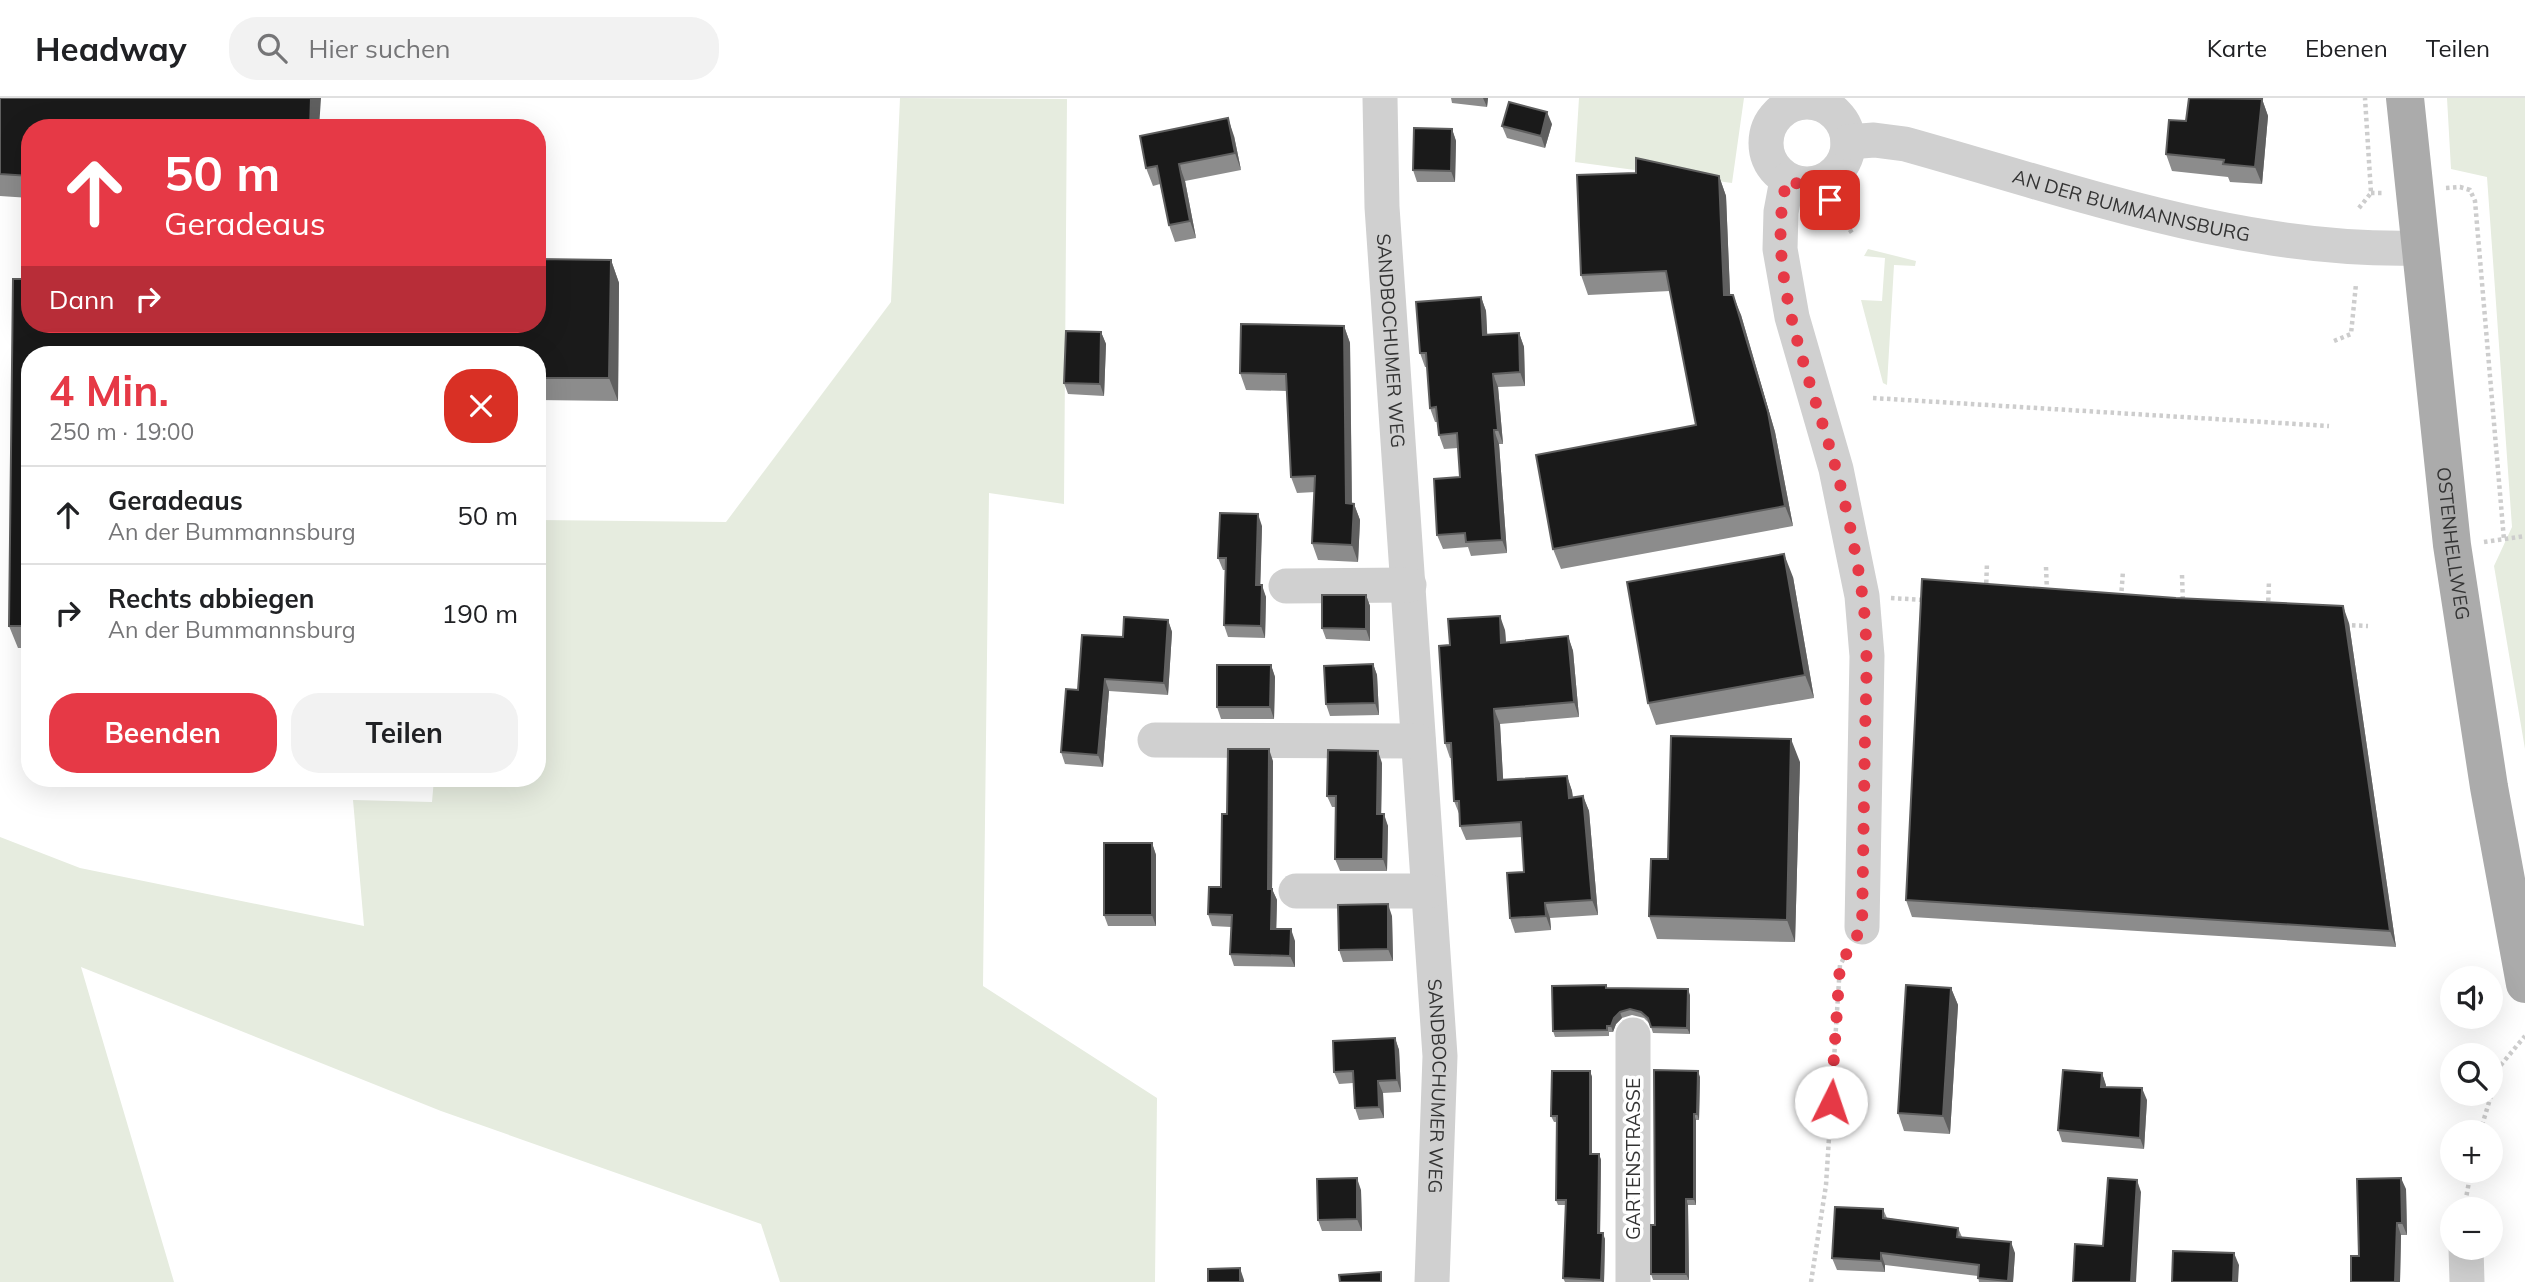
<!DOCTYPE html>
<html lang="de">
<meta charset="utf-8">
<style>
body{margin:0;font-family:Mulish,sans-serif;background:#f2f2f2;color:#202124;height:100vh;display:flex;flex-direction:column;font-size:26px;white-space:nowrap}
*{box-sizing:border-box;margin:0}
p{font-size:23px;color:#757577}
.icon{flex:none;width:38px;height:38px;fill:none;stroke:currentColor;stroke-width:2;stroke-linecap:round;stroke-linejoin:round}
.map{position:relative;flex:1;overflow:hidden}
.drawer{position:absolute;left:21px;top:248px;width:525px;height:441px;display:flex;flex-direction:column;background:#fff;border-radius:28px;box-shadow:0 7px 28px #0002}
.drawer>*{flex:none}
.guide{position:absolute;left:21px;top:21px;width:525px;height:214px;border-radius:28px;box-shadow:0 7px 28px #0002;background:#e63946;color:#fff;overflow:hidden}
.fabs{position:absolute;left:2440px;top:868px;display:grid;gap:14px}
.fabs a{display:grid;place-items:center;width:63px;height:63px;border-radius:50%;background:#fff;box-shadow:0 7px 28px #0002;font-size:35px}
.pin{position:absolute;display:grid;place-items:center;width:60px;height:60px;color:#fff;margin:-30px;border-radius:14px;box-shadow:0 4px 10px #0006}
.me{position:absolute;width:77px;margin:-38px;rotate:4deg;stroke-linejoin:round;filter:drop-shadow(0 0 5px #0008)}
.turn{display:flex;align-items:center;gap:24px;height:147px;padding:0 28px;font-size:32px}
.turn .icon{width:91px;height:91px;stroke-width:2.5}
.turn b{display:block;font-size:49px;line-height:60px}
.then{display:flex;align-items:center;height:66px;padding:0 28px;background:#0003;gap:14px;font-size:26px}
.round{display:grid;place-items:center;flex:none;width:74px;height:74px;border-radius:28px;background:#f2f2f2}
.headline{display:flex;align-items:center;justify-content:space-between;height:119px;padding:0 28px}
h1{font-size:42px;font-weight:700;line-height:52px;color:#e63946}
.primary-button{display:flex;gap:14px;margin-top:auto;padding:14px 28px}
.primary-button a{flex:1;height:80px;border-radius:28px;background:#e63946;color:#fff;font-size:28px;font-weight:700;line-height:80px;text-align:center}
.primary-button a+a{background:#f2f2f2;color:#202124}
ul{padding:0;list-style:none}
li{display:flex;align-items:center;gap:21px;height:98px;padding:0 28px;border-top:2px solid #e0e0e0}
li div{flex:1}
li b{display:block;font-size:26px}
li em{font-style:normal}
header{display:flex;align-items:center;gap:42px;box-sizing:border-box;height:98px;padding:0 35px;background:#fff;border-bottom:2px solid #e0e0e0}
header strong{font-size:33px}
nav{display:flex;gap:38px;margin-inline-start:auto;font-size:24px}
.search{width:490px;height:63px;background:#f2f2f2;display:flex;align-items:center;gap:18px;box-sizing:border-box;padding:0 24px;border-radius:28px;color:#757577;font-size:26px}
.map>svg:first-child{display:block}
</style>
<header>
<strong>Headway</strong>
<div class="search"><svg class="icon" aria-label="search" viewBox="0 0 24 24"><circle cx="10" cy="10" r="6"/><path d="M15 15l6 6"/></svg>Hier suchen</div>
<nav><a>Karte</a><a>Ebenen</a><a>Teilen</a></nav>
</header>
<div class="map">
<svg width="2525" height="1184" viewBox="0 0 2525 1184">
<rect width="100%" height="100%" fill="#fff"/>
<!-- green -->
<path fill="#e6ecdf" d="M900,0L1067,1L1064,406L989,395L983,888L1157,1000L1155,1184H780L761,1126L441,1013L81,869L174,1184H0V739L80,770L364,828L353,702L432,704L434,681H537V422L726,424L891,204Z
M1579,0H1744L1732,85L1575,64Z
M2447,0H2525V651L2494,468L2512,429L2487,79L2451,71Z
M1868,151L1916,163L1915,168L1894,167L1887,287L1883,285L1861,202L1882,203L1885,160L1864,158Z"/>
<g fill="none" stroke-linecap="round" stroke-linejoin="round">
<!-- path -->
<path stroke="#cdcdcd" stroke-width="4.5" stroke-dasharray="3.5 3.5" stroke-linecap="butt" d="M1819,85L1852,135
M2446,90L2460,89L2470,92L2475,103L2504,442
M2371,95H2385
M2359,110L2371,95L2365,0
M2334,243L2351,236L2356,186
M1873,300L2329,328
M2484,444L2525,438
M2046,469L2047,494
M2182,477L2183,506
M1986,492L1987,465
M1891,500L1924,502
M2121,500L2123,473
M2268,510L2269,483
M2345,527L2368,528
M2480,1034L2500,968L2525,938
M2464,1111L2471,1073
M1811,1184L1826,1087L1840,867L1848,853"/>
<!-- minor -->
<g stroke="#d0d0d0" stroke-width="35">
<path id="s1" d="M1380,0L1382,109L1440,958L1432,1184"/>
<circle cx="1807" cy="45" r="41"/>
<path id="s2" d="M1848,44L1874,42L1905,46C2074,93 2242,155 2420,150"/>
<path d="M1787,82L1781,114L1780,151L1792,219L1836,371L1862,498L1867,558L1862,829"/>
<path d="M1286,488L1409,487"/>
<path d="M1155,642L1418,643"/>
<path d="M1296,793H1428"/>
<path d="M2466,1150L2467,1184"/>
<path d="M1633,1184V937"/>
</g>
<!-- major -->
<path stroke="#ababab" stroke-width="38" id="s3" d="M2405,0L2452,447L2489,689L2525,886"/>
</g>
<!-- wall -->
<path fill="#8c8c8c" d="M0,0L30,30V100L0,98Z
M1451,0H1488L1487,9L1452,5Z
M2262,1L2268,18L2262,86L2230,84L2228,79L2172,73L2166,56L2186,23Z
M1552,26L1545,50L1507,40L1502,28Z
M1452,31L1456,43L1455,84H1417L1413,72Z
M1234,38L1241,72L1185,83L1196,140L1175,144L1169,127L1160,86L1153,88L1146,70Z
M1719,78L1726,98L1730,197L1741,217L1775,334L1793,428L1561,471L1553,451L1696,327L1670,193L1588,197L1581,177Z
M611,162L619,185L618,303L537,302V257H30V550H18L9,528L30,226Z
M1481,199L1486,213L1487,236L1519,235L1524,249L1525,288L1498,289L1503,346H1499L1507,455L1471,458L1468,449L1443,451L1437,437L1460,379L1458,350L1444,351L1439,337L1437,324H1435L1430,310L1427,269H1425L1420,255Z
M1344,228L1350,245L1352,405L1354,406L1360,422L1358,464L1318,462L1312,445L1315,394L1297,395L1291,379L1287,293L1246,292L1240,275Z
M1101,234L1106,246L1104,298L1068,296L1064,285Z
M1262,428L1260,487L1266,499L1265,540L1228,539L1224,527L1225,472H1223L1218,460Z
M1793,479L1814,600L1656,627L1648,605Z
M1366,497L1370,508V543L1326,541L1322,530Z
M1168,522L1172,534L1168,597L1109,593L1103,669L1065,666L1061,654L1078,592L1123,539Z
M2349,525L2396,849L1912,819L1906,802Z
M1505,532L1506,544L1568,538L1573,553L1579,619L1500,626L1503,682L1567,678L1572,693L1573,699L1583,698L1589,713L1598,817L1550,820L1551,832L1515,835L1510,820L1524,774L1522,739L1466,742L1460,728V718L1454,703L1452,660H1450L1445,645L1450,547Z
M1373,566L1377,577L1379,617L1330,618L1326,606Z
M1271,567L1275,579L1274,621H1221L1217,609Z
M1273,663L1272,791L1277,802L1276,831L1295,843V869L1234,868L1230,856L1231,829L1212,828L1208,816L1221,789L1227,716Z
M1800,664L1795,844L1657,841L1649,818L1668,761Z
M1382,665L1381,716L1388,728L1387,773H1340L1335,761L1336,709H1332L1327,698Z
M1152,745L1156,757V828H1108L1104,817Z
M1392,818L1393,863L1343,864L1339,852Z
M1607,890L1690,897V936L1653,935L1650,926L1644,920L1632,917L1622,920L1616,926L1613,934H1609V938L1555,939L1553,933Z
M1951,890L1958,907L1950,1036L1904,1033L1898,1015Z
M1395,940L1399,952L1401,994L1383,995L1384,1020L1359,1022L1355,1010L1353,985L1339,986L1334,974Z
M1590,973L1592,979V1056H1599L1601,1062L1600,1135L1605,1141L1604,1184H1565L1563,1180L1566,1107H1558L1556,1102L1557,1024H1554L1551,1018Z
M2102,975L2106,989L2147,1002L2144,1051L2062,1044L2058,1032Z
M1700,979L1699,1022H1696V1107H1688L1689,1182H1653L1651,1176Z
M2406,1091L2407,1137H2401L2400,1184L2359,1158Z
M1361,1092L1362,1133H1322L1318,1122Z
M1883,1111L1887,1120L1958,1130L1962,1139L2015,1155L2013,1184H1979L1978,1178L1885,1167V1174L1837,1172L1832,1160Z"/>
<!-- shaded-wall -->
<path fill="#5f5f5f" d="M311,0H321L319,30H310Z
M1483,0H1488L1487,9Z
M2262,1L2268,18L2262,86L2255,69Z
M1547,14L1552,26L1545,50L1541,38Z
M1228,20L1234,38L1241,72L1235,55Z
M1452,31L1456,43L1455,84L1451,73Z
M1179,66L1185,83L1196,140L1190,123Z
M1719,78L1726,98L1731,217L1724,197Z
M611,162L619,185L618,303L609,280Z
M1733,197L1741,217L1775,334L1793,428L1785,408Z
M1481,199L1486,213L1488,250L1483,237Z
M1344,228L1350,245L1352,422L1346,405Z
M1101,234L1106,246L1104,298L1100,286Z
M1519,235L1524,249L1525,288L1520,274Z
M1493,276L1498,289L1503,346L1498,332Z
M1494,332L1499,346L1507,455L1502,442Z
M1354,406L1360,422L1358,464L1352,447Z
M1258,416L1262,428L1260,499L1256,487Z
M1784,456L1793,479L1814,600L1805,577Z
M1262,487L1266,499L1265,540L1261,528Z
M1366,497L1370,508V543L1366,531Z
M2343,508L2349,525L2396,849L2390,833Z
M1500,518L1505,532L1507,559L1501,545Z
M1168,522L1172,534L1168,597L1164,585Z
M1568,538L1573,553L1579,619L1574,604Z
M1373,566L1377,577L1379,617L1375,605Z
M1271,567L1275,579L1274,621L1270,609Z
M1105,581L1109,593L1103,669L1098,657Z
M1494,611L1500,626L1504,696L1498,682Z
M1791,641L1800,664L1795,844L1787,822Z
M1269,651L1273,663L1272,802L1268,791Z
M1378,653L1382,665L1381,728L1377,716Z
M1567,678L1572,693L1574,714L1569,700Z
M1583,698L1589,713L1598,817L1592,802Z
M1384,716L1388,728L1387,773L1383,761Z
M1152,745L1156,757V828L1152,817Z
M1272,791L1277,802L1276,843L1271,831Z
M1545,805L1550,820L1551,832L1546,818Z
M1388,806L1392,818L1393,863L1388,851Z
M1291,831L1295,843V869L1290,858Z
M1951,890L1958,907L1950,1036L1943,1018Z
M1688,891L1690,897V936L1687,930Z
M1620,914L1622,920L1616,926L1613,934L1611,928L1614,920Z
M1395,940L1399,952L1401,994L1397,982Z
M1590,973L1592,979V1062L1590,1056Z
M1698,973L1700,979L1699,1022L1697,1016Z
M2102,975L2106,987L2105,1001L2101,989Z
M1378,983L1383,995L1384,1020L1379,1009Z
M2142,990L2147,1002L2144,1051L2140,1040Z
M1694,1016L1696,1022V1107L1694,1101Z
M1599,1056L1601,1062L1600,1141L1598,1135Z
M1357,1080L1361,1092L1362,1133L1357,1121Z
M2401,1080L2406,1091L2407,1137L2402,1125Z
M2137,1082L2141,1094L2136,1184H2131Z
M1686,1101L1688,1107L1689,1182L1686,1176Z
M2397,1125L2401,1137L2400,1184H2395Z
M1603,1135L1605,1141L1604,1184H1602L1601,1182Z
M2011,1144L2015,1155L2013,1184H2008Z
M1881,1155L1885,1167V1174L1881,1163Z
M2234,1155L2239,1167L2238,1184H2233Z
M1240,1170L1244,1182V1184H1240Z"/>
<!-- building -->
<path fill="#1a1a1a" stroke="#5f5f5f" stroke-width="2" d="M0,0H311L310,30H30V78L0,76Z
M2189,0L2262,1L2255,69L2223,66L2224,62L2166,56L2169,22L2186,23Z
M1509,4L1547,14L1541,38L1502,28Z
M1228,20L1235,55L1179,66L1190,123L1169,127L1157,68L1146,70L1140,38Z
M1414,30L1452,31L1451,73L1413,72Z
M1636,60L1719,78L1724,197H1733L1768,314L1785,408L1553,451L1536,357L1696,327L1666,173L1581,177L1577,77L1636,75Z
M537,161L611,162L609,280H537V257H30V528H9L13,181H30V226H537Z
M1481,199L1483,237L1519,235L1520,274L1493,276L1498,332H1494L1502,442L1466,444L1465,435L1437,437L1434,381L1460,379L1457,335L1439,337L1436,309L1430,310L1426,255H1420L1416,204Z
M1241,226L1344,228L1346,405L1354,406L1352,447L1312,445L1315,378L1291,379L1286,276L1240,275Z
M1066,233L1101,234L1100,286L1064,285Z
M1220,415L1258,416L1256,487H1262L1261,528L1224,527L1226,460H1218Z
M1784,456L1805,577L1648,605L1627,484Z
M1922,481L2176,500L2343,508L2390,833L1906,802Z
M1322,497H1366V531L1322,530Z
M1500,518L1501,545L1568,538L1574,604L1494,611L1498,682L1567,678L1569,700L1583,698L1592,802L1545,805L1546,818L1510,820L1507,775L1524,774L1521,724L1460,728L1459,703H1454L1451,645H1445L1439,548L1450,547L1448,521Z
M1124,519L1168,522L1164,585L1105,581L1098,657L1061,654L1066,591L1078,592L1082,537L1123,539Z
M1373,566L1375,605L1326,606L1324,568Z
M1217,567H1271L1270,609H1217Z
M1671,638L1791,641L1787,822L1649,818L1651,761H1668Z
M1228,651H1269L1268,791H1272L1271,831H1291L1290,858L1230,856L1232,817L1208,816L1209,789H1221L1222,716H1227Z
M1328,652L1378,653L1377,716H1384L1383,761H1335L1336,698H1327Z
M1104,745H1152V817H1104Z
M1388,806V851L1339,852L1338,807Z
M1606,887V890L1688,891L1687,930L1651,929L1648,920L1641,914L1630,911L1620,914L1614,920L1611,928H1607V932L1553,933L1552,888Z
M1906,887L1951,890L1943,1018L1898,1015Z
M1395,940L1397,982L1378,983L1379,1009L1355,1010L1353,973L1334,974L1333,943Z
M1654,972L1698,973L1697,1016H1694V1101H1686V1176H1651V1127H1655Z
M2063,972L2102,975L2101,989L2142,990L2140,1040L2058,1032Z
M1552,973H1590V1056H1599L1598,1135H1603L1601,1182L1563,1180L1566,1102H1556L1557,1018H1551Z
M1357,1080V1121L1318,1122L1317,1081Z
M2108,1080L2137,1082L2131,1184H2073L2075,1146L2103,1148Z
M2401,1080L2402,1125H2397L2395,1184H2351V1158H2359L2357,1081Z
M1835,1109L1883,1111V1120L1958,1130L1957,1139L2011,1144L2008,1183L1978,1180L1979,1167L1881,1155V1163L1832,1160Z
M2173,1153L2234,1155L2233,1184H2172Z
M1240,1170V1184H1208V1171Z
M1381,1174V1184H1340L1339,1177Z"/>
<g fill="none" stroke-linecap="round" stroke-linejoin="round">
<!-- route -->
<path stroke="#e63946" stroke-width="12" stroke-dasharray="0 21.6" d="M1830,102L1819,85L1802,87L1787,82C1763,174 1812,283 1836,371C1847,411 1856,454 1862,495C1869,543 1866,591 1865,638C1864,702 1863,765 1862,829L1840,867L1831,1004"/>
</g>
<g text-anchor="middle" stroke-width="7" stroke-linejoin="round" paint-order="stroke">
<!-- street labels -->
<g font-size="19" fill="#333" stroke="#fff">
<text dy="7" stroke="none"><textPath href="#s2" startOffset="292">AN DER BUMMANNSBURG</textPath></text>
<text dy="7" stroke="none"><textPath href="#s1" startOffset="243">SANDBOCHUMER WEG</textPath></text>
<text dy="7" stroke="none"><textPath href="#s3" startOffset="448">OSTENHELLWEG</textPath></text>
<text dy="7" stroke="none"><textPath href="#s1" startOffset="990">SANDBOCHUMER WEG</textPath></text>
<text transform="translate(1633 1061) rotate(-90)" y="7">GARTENSTRASSE</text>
</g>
</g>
</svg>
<div class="fabs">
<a><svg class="icon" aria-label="sound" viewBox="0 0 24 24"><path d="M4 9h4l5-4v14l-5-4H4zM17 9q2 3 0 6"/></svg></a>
<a><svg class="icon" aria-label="search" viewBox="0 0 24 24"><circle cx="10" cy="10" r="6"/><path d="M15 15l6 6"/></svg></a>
<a>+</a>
<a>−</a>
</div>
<div class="pin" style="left:1830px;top:102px;background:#d93025"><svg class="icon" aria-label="arrive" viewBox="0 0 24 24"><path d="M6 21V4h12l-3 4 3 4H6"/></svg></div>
<svg class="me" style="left:1831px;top:1004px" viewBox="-20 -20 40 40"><circle r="19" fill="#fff"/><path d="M0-13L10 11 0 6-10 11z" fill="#e63946"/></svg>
<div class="guide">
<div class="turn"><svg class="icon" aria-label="ahead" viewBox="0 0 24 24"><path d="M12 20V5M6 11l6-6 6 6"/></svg><div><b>50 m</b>Geradeaus</div></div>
<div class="then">Dann<svg class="icon" aria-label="right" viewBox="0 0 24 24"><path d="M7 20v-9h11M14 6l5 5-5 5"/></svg></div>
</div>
<section class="drawer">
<div class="headline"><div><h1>4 Min.</h1><p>250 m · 19:00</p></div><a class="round" style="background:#d93025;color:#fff"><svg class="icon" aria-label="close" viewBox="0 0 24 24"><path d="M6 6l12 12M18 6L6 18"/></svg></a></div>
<ul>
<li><svg class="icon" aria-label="ahead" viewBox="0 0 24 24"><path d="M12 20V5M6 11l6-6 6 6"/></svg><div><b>Geradeaus</b><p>An der Bummannsburg</p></div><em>50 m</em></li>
<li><svg class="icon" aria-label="right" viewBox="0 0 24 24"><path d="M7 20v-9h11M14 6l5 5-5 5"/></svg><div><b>Rechts abbiegen</b><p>An der Bummannsburg</p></div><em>190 m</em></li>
</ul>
<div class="primary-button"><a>Beenden</a><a>Teilen</a></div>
</section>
</div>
